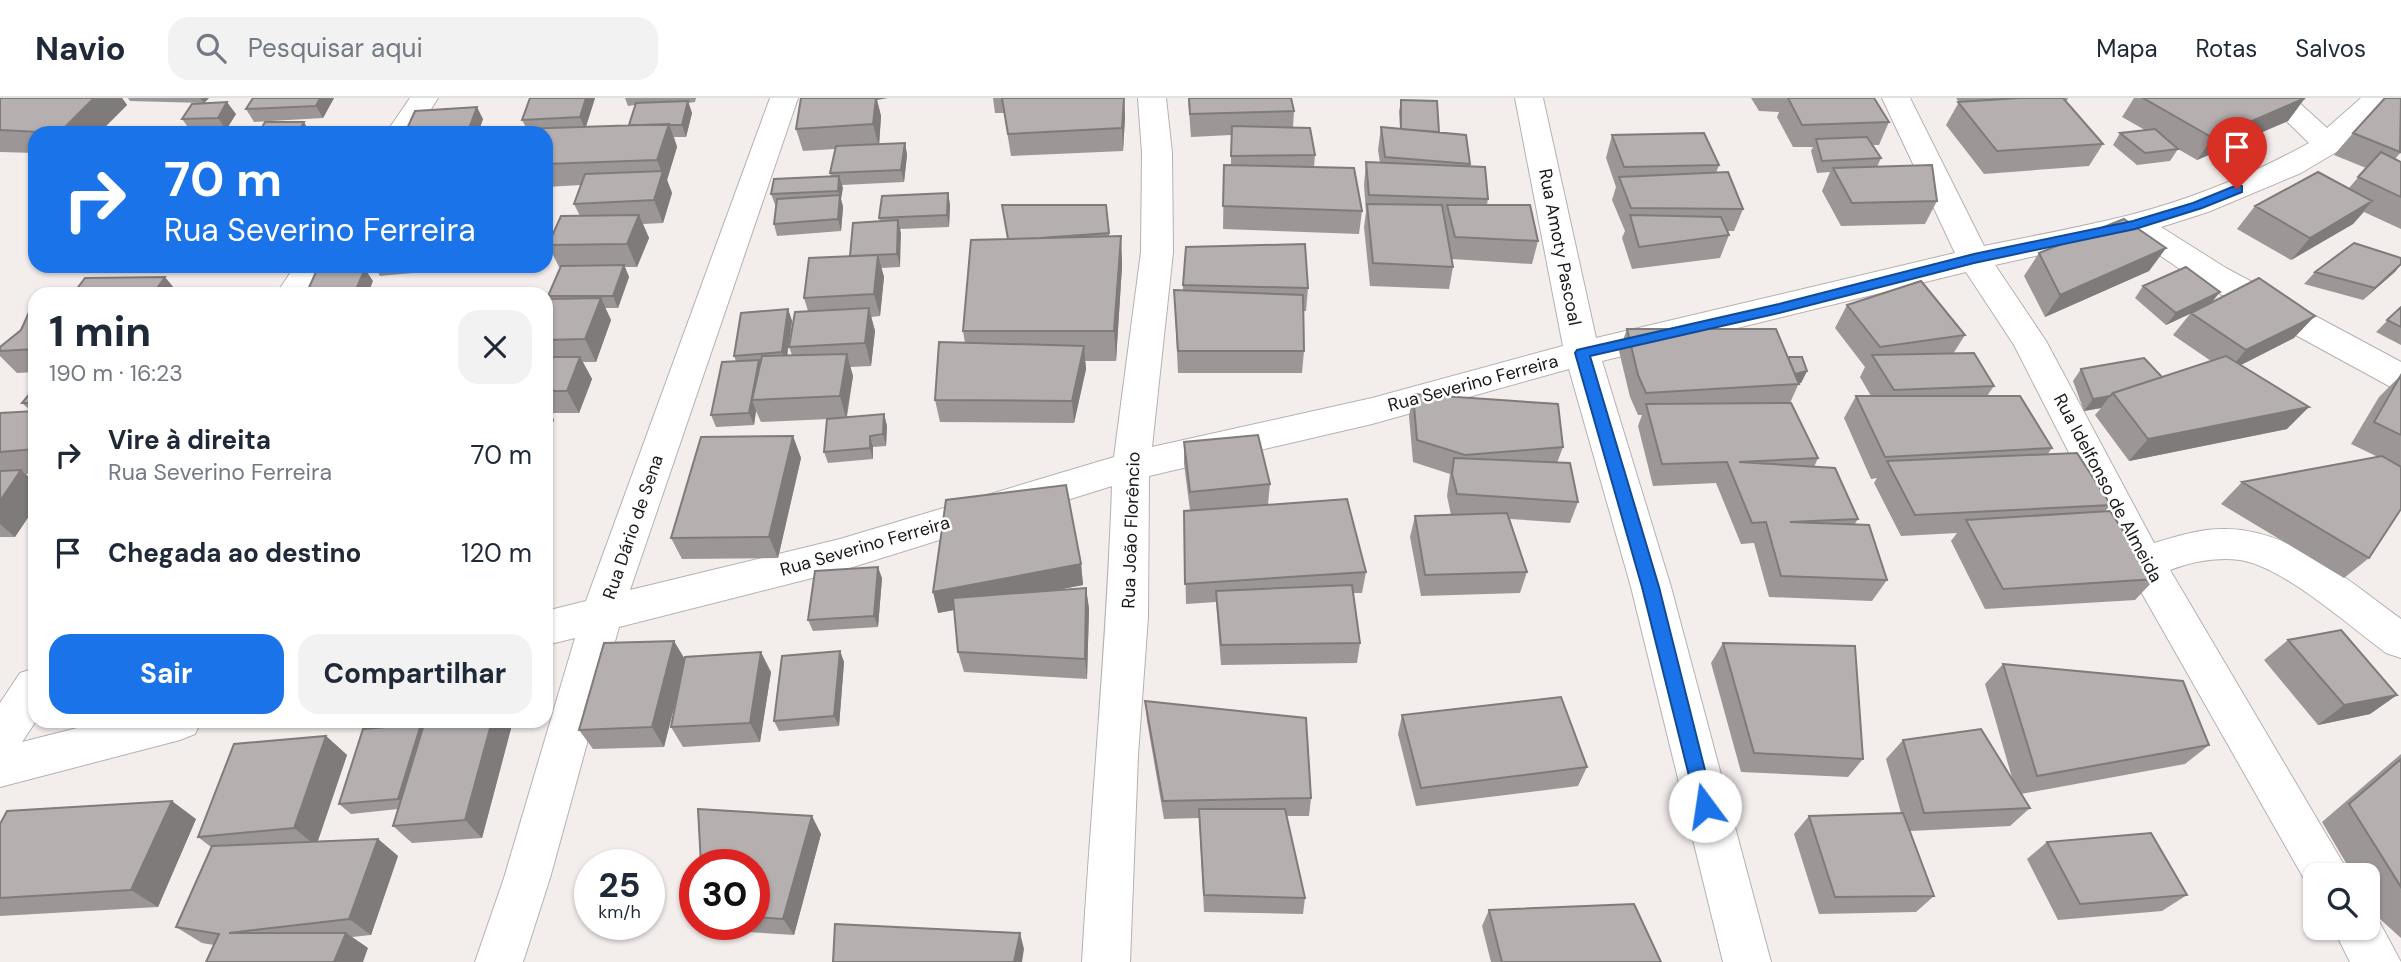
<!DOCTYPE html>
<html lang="pt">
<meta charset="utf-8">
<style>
body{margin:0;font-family:"DM Sans",sans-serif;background:#f2f2f3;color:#1f2937;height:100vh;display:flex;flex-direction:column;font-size:26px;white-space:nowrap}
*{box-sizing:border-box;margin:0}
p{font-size:23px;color:#747a83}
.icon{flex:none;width:38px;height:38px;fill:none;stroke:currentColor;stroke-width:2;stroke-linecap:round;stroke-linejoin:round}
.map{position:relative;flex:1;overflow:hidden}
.details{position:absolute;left:28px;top:189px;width:525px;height:441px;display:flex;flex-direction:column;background:#fff;border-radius:21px;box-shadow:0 2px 5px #0004}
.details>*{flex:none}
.top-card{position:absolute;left:28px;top:28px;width:525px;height:147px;border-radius:21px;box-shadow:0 2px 5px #0004;background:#1a73e8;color:#fff;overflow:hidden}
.controls{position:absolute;left:2303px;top:765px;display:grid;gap:14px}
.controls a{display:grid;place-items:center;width:77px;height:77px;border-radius:14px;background:#fff;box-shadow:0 2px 5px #0004;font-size:35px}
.speed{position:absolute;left:574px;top:751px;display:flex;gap:14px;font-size:35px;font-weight:700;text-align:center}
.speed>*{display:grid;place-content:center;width:91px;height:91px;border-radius:50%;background:#fff;box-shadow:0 2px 5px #0004;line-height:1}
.speed small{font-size:18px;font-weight:400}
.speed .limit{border:10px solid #d22;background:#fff;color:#111}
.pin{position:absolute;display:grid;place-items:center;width:60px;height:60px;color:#fff;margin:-72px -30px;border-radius:50% 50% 50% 0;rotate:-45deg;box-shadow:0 0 7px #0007}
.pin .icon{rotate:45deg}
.me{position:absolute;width:77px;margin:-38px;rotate:346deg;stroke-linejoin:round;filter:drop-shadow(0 0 5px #0008)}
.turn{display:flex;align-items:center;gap:24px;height:147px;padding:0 21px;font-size:32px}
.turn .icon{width:91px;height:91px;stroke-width:2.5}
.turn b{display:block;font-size:49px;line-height:60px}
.round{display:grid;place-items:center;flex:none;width:74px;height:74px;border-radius:21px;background:#f2f2f3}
.headline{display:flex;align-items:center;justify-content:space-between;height:119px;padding:0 21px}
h1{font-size:42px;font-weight:700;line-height:52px}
.cta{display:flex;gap:14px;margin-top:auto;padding:14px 21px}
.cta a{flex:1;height:80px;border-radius:21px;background:#1a73e8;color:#fff;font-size:28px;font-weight:700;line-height:80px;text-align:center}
.cta a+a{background:#f2f2f3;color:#1f2937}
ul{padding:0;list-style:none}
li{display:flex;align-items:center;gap:21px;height:98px;padding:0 21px}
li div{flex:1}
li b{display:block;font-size:26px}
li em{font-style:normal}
header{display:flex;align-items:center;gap:42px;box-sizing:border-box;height:98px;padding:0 35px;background:#fff;border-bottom:2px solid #e0e1e3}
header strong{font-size:33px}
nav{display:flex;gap:38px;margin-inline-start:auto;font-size:24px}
.search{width:490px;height:63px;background:#f2f2f3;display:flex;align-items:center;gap:18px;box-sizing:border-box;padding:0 24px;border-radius:21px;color:#747a83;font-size:26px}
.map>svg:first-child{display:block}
</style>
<header>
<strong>Navio</strong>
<div class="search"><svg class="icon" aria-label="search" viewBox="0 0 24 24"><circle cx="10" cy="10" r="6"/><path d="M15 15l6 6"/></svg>Pesquisar aqui</div>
<nav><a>Mapa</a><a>Rotas</a><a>Salvos</a></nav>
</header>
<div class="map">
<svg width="2401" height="864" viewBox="0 0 2401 864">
<rect width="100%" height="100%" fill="#f3edec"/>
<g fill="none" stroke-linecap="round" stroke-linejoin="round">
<!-- minor casing -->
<g stroke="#b6b1b0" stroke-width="2">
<path id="minor" d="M410,0H438L416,35H386Z
M770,0H798L630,492L840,441L1114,359L1141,154L1142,55L1138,0H1166L1172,55L1173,154L1152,349L1372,300L1563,248L1515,0H1543L1596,240L1955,155L1882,0H1910L1984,148C2033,138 2082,129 2130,117C2192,101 2253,76 2309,45L2263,0H2294L2327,30L2361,0H2393L2363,26L2338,53L2301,75L2208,114L2161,129L2226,170L2401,264V292L2389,288L2202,186L2130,137L1995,167L2046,243L2154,445C2178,438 2202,430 2227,431C2293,432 2351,485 2401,521V560L2386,555C2349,528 2284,469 2240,462C2216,459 2191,464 2170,472L2350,777H2315V794L2311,793L2131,476L2014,247L1966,174L1602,263L1671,489L1771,864H1723L1631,489L1569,271L1372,326L1149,378L1148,519L1138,657L1130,864H1082C1091,705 1107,547 1112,388L840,473L619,529L550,780L523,864H475L504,780L575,540L546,547V513L586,503Z
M295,168H327L310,196H276Z
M35,570L36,623L22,644L105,623H201L195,636L180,642L0,689V605L20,575Z
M2368,811L2374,814L2401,864H2350L2333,830H2368Z"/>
</g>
<!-- minor -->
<use href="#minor" fill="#fff" fill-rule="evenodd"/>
</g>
<!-- wall -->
<path fill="#9c9796" d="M1,0H122L127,7L99,35H35V55L0,54V1Z
M128,0H209L204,5L236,16L226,32L191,33L182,21L203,5L130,3Z
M253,0H334L323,20L254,24L246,11Z
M595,0L586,29L629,27L635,7L628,8L625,0H696L695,4L688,5L692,15L686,39H674L677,49L667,82L672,95L663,125L643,126L649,140L637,169H625L629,179L618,210H605L611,222L596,264H583L592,281L579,315H550L554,322L546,344V201H550L548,198L561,169H559L548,147L580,118L574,106L581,87L546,89V35L527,31L522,22Z
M993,0H1124L1125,19L1123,53L1011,58L1004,15H995Z
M1188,0H1291L1294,13L1293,30L1315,57L1314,69L1362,113L1359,136L1223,131L1224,67H1231V37L1191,39Z
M1751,0H1874L1889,24L1879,47H1872L1881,60L1877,69L1937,103L1925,126L1841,128L1822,93L1830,74L1817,75L1811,53L1813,49H1793L1777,19L1779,14L1759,13Z
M1956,0H2068L2066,4L2103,46L2089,68L1984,76L1946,27L1959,4Z
M2134,0H2305L2288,23L2197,62L2178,51L2170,63L2137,67L2113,47L2120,35L2145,32L2122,19Z
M877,2L881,18L879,46L905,45L907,57L904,84L842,87L841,101L843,109L841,133L777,138L774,126L776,109L771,96L831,78L830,75L835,51L803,53L796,31Z
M1401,2L1439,34L1470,66V69L1488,101L1487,107L1538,143L1532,166L1452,161L1453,169L1449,191L1370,188L1364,129L1366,114L1364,87L1366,64L1380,65L1378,52L1381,29L1400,31L1399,14Z
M483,21L478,35H405Z
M2353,35L2401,54L2395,61L2401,64V131L2364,114L2353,126L2291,162L2237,131L2255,108L2349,90L2366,70L2334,57Z
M1612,37L1719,67L1716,75L1743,111L1734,133H1727L1729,137L1720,160L1632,171L1622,140L1625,133L1612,102L1616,89L1606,60Z
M948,95L950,107L949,129L900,131V169L881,170L884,179L880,218L871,219L875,233L871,268L850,269L853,278L847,319L884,316L887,328L886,348L873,349V361L828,365L824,354L829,321L761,324L756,313L754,327L716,329L711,317L736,263L734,258L788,211L792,223L787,257H792L789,249L808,213L804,200L850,158L880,124L879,120Z
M1106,107L1109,138H1121L1122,168L1116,263H1085L1086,271L1074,325L940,324L935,302L965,245L963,233L1007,141Z
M2166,150L2149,173L2045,219L2024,178L2039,155Z
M2401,160V167L2363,202L2304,186L2315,174Z
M114,168H261L257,174L118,173Z
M374,168H447L446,172L380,178Z
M1183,187L1308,190L1306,213H1303L1304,253L1302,275H1178L1174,192L1183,193Z
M2143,188L2220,194L2212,204L2294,240L2241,267L2287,331L2129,363L2095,317L2101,310L2084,313L2073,283L2081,271L2162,279L2211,263L2173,237L2190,216L2166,227L2135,200Z
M1847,207L1965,237L1953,256L1994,288L1987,298L2052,350L2047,357L2111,407L2104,414L2155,481L2135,502L1985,511L1951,443L1957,435L1901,438L1874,385L1877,380L1871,381L1844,320L1856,298H1871L1860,279L1865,269L1835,230Z
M2401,209V247L2376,234Z
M35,212V274L17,275L0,258V249L21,232Z
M1627,231L1807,273L1801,285H1799L1790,305L1818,360L1814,369L1858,421L1854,427L1887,482L1872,503L1769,499L1754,445L1741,446L1716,385L1653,388L1638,328L1642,317H1638L1630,299L1619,253Z
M2401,277V411L2369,460L2344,480L2221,406L2242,384L2378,359L2351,346L2379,299Z
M35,289V375L26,376L35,385V409L15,439H0V315L31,313L22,305Z
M1413,296L1563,349L1557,365L1578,404L1570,425L1510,421L1527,474L1520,495L1421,498L1410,439L1415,418L1451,417L1447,398L1450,376L1413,364L1409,318Z
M793,338L801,360L778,460L682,461L671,440Z
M1184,344L1270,386L1268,406L1366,474L1362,495H1353L1360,545L1357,565L1221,567L1216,504L1186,506L1184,413L1190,412L1184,366Z
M1081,466L1083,487L1056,492L1086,490L1089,511L1087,581L964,574L958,554L954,512L938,515Z
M882,480L878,529L813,533L808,522Z
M2288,542L2397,597L2370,616L2318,627L2264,562Z
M1723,545L1863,661L1848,679L1741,674L1711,565Z
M840,553L844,564L839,628L779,633L774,623Z
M685,561L771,574L760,644L683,649L671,629L678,592L664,649L593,651L579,632Z
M2003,566L2209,647L2185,666L2021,696L2030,710L2010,728L1910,733L1934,798L1916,814L1819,816L1794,736L1809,718L1901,715L1886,661L1903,642L2013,683L1985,586Z
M1145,603L1311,700L1309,718H1286L1305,800L1303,816L1204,814L1199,720L1164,721L1147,623Z
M1402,617L1587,669L1578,688L1416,708L1398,636Z
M425,623H513L482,740L412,745L393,728L398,711L351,716L339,706L421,626L423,629Z
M326,638L347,657L318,743L378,741L398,758L371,837L352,839L368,850L214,847L202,845L176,829L211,749L198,739Z
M2401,656V840L2381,822L2368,801V777H2353L2322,724Z
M196,721L158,809L0,818V726Z
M821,736L794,837L716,832L711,826H754V766Z
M2047,744L2187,797L2162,813L2058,822L2027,761Z
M1489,812L1661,864H1491L1482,828Z"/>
<!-- shaded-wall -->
<path fill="#7f7b7a" d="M94,0H122L127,7L99,35H59Z
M200,0H209L204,5Z
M320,0H334L323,20L316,8Z
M586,0H595L585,31L580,19Z
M858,0H888L877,2L881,18L879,49L873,26Z
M1124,0L1125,19L1123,53L1122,30Z
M2305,0L2288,23L2197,62L2213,40Z
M688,3L692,15L686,39L682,27Z
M227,4L236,16L226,32L218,20Z
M477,9L483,21L478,35H469L468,33Z
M304,24L310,35H298Z
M669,26L677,49L667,82L672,95L663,125L654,102L662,75L657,62Z
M905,45L907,57L904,84L901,72Z
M839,78L843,90L841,101L843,109L841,133L838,121L840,100L838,93Z
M948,95L950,107L949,129L947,117Z
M2372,103L2353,126L2291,162L2310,140Z
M639,117L649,140L637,169L627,146Z
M898,122L901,135L900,169L897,156Z
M1121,138L1122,168L1116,263L1114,233Z
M2166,150L2149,173L2045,219L2060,197Z
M878,157L884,179L880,218L874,196Z
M2401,166L2395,174L2363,202L2375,190Z
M624,167L629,179L618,210L613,198Z
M253,168H261L257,174Z
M365,171L373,183L368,196H354Z
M165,179L175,191L172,196H153Z
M2220,194L2210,206L2166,227L2176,215Z
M601,200L611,222L596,264L585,241Z
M869,210L875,233L871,268L865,245Z
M788,211L792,223L786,266L782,254Z
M2315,218L2294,240L2227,274L2246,252Z
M1084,248L1086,271L1074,325L1072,303Z
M847,256L853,278L846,320L840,298Z
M580,259L592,281L579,315L567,293Z
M759,262L763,274L752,302L756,313L754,327L749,315Z
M1807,273L1801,285L1796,286L1787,279Z
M2110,298L2101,310L2084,313L2093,301Z
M546,309L554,322L546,344Z
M2309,309L2287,331L2129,363L2148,341Z
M884,316L887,328L886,348L883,336Z
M793,338L801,360L778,460L769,439Z
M870,338L873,349V361L870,350Z
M21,372L35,385V409L15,439L0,426V403Z
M1081,466L1083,487L938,515L933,494Z
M878,469L882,480L878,529L874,518Z
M1086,490L1089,511L1087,581L1085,561Z
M674,543L686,563L664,649L652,629Z
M840,553L844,564L839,628L834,618Z
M761,554L771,574L760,644L750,625Z
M2397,597L2370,616L2318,627L2344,607Z
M492,623H513L482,740L465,722Z
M421,626L430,636L409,710L398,701Z
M326,638L347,657L316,748L294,730Z
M172,703L196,721L158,809L131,792Z
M812,718L821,736L794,837L783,821Z
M378,741L398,758L371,837L349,821Z
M346,835L368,850L363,864H334Z
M1020,835L1024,851L1022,864H1014Z"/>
<!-- building -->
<path fill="#b5b0af" stroke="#7f7b7a" stroke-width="2" d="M1,0H94L59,35L0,32V1Z
M253,0H320L316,8L246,11Z
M530,0H586L580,19L522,22Z
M801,0H876L873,26L796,31Z
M1002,0H1124L1122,30L1008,36Z
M1189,0H1291L1294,13L1190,16Z
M1788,0H1874L1889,24L1802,27Z
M2019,0H2063L2103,46L1997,53L1958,4Z
M2143,0H2305L2213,40Z
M2385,0H2401L2400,54L2353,35Z
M1401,2L1437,3L1439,34L1401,31Z
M688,3L682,27H629L636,5Z
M227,4L218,20L182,21L192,6Z
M477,9L468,33L405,35L415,13Z
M265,24H304L298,35H259Z
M669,26L657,62L546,66V35H520L521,31Z
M1232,28L1310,30L1315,57L1231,58Z
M1381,29L1466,37L1470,66L1385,59Z
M2155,31L2178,51L2145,55L2120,35Z
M1704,35L1719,67L1624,69L1612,37Z
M1867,39L1881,60L1822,63L1816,41Z
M905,45L901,72L830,75L836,48Z
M2381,54L2401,64V99L2358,79Z
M1366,64L1485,69L1488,101L1369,97Z
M1224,67L1354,70L1362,113L1223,108Z
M1932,67L1937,103L1852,105L1833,70Z
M663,73L654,102L574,106L585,76Z
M1728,74L1743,111L1631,110L1619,79Z
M2318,74L2372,103L2310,140L2255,108Z
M839,78L838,93L771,96L774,81Z
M948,95L947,117L879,120L882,98Z
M840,97L838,121L774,126L777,101Z
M1367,106L1442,107L1453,169L1373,165Z
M1002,107H1106L1109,135L1041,140L1008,141Z
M1447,107H1530L1538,143L1455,139Z
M639,117L627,146L548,147L561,118Z
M1630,117L1721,119L1729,137L1639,149Z
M2124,121L2166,150L2060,197L2039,155Z
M898,122L897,156L850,158L853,125Z
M1121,138L1114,233H963L971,142Z
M2354,145L2401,160V166L2375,190L2315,174Z
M1305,146L1308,190L1183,187L1186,149Z
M878,157L874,196L804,200L809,160Z
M624,167L613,198H548L561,168Z
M2186,169L2220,194L2176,215L2143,188Z
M365,171L354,196H306L316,174Z
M165,179L153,196H73L85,180Z
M2259,180L2315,218L2246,252L2191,215Z
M1921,183L1965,237L1880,249L1847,207Z
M1174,192L1303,197L1304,253H1178Z
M601,200L585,241L546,242V201Z
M2401,209V229L2387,222Z
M869,210L865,245L789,249L795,214Z
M788,211L782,254L734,258L741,215Z
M30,212H35V251L0,253V249L21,232Z
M1627,231H1776L1799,286L1646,295L1638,277Z
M939,244L1084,248L1072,303L935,302Z
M1974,255L1994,288L1894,292L1872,257Z
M847,256L840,298L752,302L762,258Z
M2226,258L2309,309L2148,341L2113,295Z
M546,259H580L567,293H546Z
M1788,259H1802L1807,273L1795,276Z
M2144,260L2162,279L2113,295L2110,298L2093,301L2081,271Z
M759,262L749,315L711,317L722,264Z
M2401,277V337L2374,324Z
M35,289V305H22Z
M1413,296L1558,306L1563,349L1465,357L1417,342Z
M1856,298H2020L2052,350L1885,359Z
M1791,305L1818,360L1739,364L1835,370L1858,421L1790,424L1869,427L1887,482L1781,478L1766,424L1752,425L1727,364L1662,366L1646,306Z
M35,313V351L0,354V315Z
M884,316L883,336L870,338V350L824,354L827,321Z
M1258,337L1270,386L1190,394L1184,344Z
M793,338L769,439L671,440L701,339Z
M2077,355L2111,407L1915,417L1887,363Z
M2382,358L2401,369V411L2369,460L2242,384Z
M1454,360L1570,365L1578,404L1457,396L1452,376Z
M21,372L0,403V373Z
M1066,387L1081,466L933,494L946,402Z
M1347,401L1366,474L1185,486L1184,413Z
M2110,413L2155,481L2003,491L1966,422Z
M1507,415L1527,474L1425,477L1415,418Z
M878,469L874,518L808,522L815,473Z
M1352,487L1360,545L1221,547L1216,493Z
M1086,490L1085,561L958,554L953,500Z
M2341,532L2397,597L2344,607L2288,542Z
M674,543L652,629L579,632L604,545Z
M1723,545L1855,548L1863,661L1754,655Z
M840,553L834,618L774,623L782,558Z
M761,554L750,625L671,629L685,559Z
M2003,566L2183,583L2209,647L2037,678Z
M1561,599L1587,669L1421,690L1402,617Z
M1145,603L1306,620L1311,700L1163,703Z
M425,623H492L465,722L393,728Z
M421,626L398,701L339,706L363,631Z
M1981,631L2030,710L1924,715L1903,642Z
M326,638L294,730L198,739L234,646Z
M2401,661V789L2349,706Z
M172,703L131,792L0,800V726L7,713Z
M698,711L812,718L783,821L754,819V766H701Z
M1199,711H1285L1305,800L1204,797Z
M1903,715L1934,798L1835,799L1809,718Z
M2151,735L2187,797L2080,806L2047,744Z
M378,741L349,821L229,835H346L334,864H206L219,836L176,829L212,748Z
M1634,806L1661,864H1502L1489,812Z
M835,826L1020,835L1014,864H833Z"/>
<!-- route -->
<path fill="#1a73e8" stroke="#114b97" stroke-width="2" d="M2237,87L2242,88V94L2202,110L2135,131L1974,165L1779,215L1590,258L1659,489L1714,708L1711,714L1705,716L1698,714L1642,489L1575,255L1577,252L1779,206L1974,156L2133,123L2193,105Z"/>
<g text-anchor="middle" stroke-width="5" stroke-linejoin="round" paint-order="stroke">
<!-- street labels -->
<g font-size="18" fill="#1b1919" stroke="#fff">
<text transform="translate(1560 149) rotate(79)" y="6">Rua Amoty Pascoal</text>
<text transform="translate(1473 285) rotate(-15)" y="6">Rua Severino Ferreira</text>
<text transform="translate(2108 390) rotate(62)" y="6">Rua Idelfonso de Almeida</text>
<text transform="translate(633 429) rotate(-71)" y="6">Rua Dário de Sena</text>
<text transform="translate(1131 432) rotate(-88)" y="6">Rua João Florêncio</text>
<text transform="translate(865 448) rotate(-16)" y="6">Rua Severino Ferreira</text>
</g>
</g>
</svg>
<div class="controls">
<a><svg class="icon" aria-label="search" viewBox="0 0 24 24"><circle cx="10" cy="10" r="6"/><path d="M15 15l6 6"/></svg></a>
</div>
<div class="speed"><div>25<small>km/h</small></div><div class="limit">30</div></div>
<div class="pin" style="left:2237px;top:91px;background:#d93025"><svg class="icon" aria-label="arrive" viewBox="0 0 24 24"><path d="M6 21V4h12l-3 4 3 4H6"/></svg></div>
<svg class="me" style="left:1705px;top:708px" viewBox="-20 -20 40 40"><circle r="19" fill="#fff"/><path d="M0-13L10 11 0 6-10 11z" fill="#1a73e8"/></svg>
<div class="top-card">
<div class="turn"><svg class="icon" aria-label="right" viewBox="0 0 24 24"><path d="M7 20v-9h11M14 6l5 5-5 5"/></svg><div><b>70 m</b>Rua Severino Ferreira</div></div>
</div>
<section class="details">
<div class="headline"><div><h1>1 min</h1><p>190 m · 16:23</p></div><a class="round"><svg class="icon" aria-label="close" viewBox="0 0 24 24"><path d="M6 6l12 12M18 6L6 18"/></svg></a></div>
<ul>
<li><svg class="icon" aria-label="right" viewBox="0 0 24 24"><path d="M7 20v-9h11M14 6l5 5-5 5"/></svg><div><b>Vire à direita</b><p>Rua Severino Ferreira</p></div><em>70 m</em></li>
<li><svg class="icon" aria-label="arrive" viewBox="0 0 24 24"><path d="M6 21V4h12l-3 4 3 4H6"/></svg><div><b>Chegada ao destino</b></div><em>120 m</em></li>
</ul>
<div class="cta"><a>Sair</a><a>Compartilhar</a></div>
</section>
</div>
